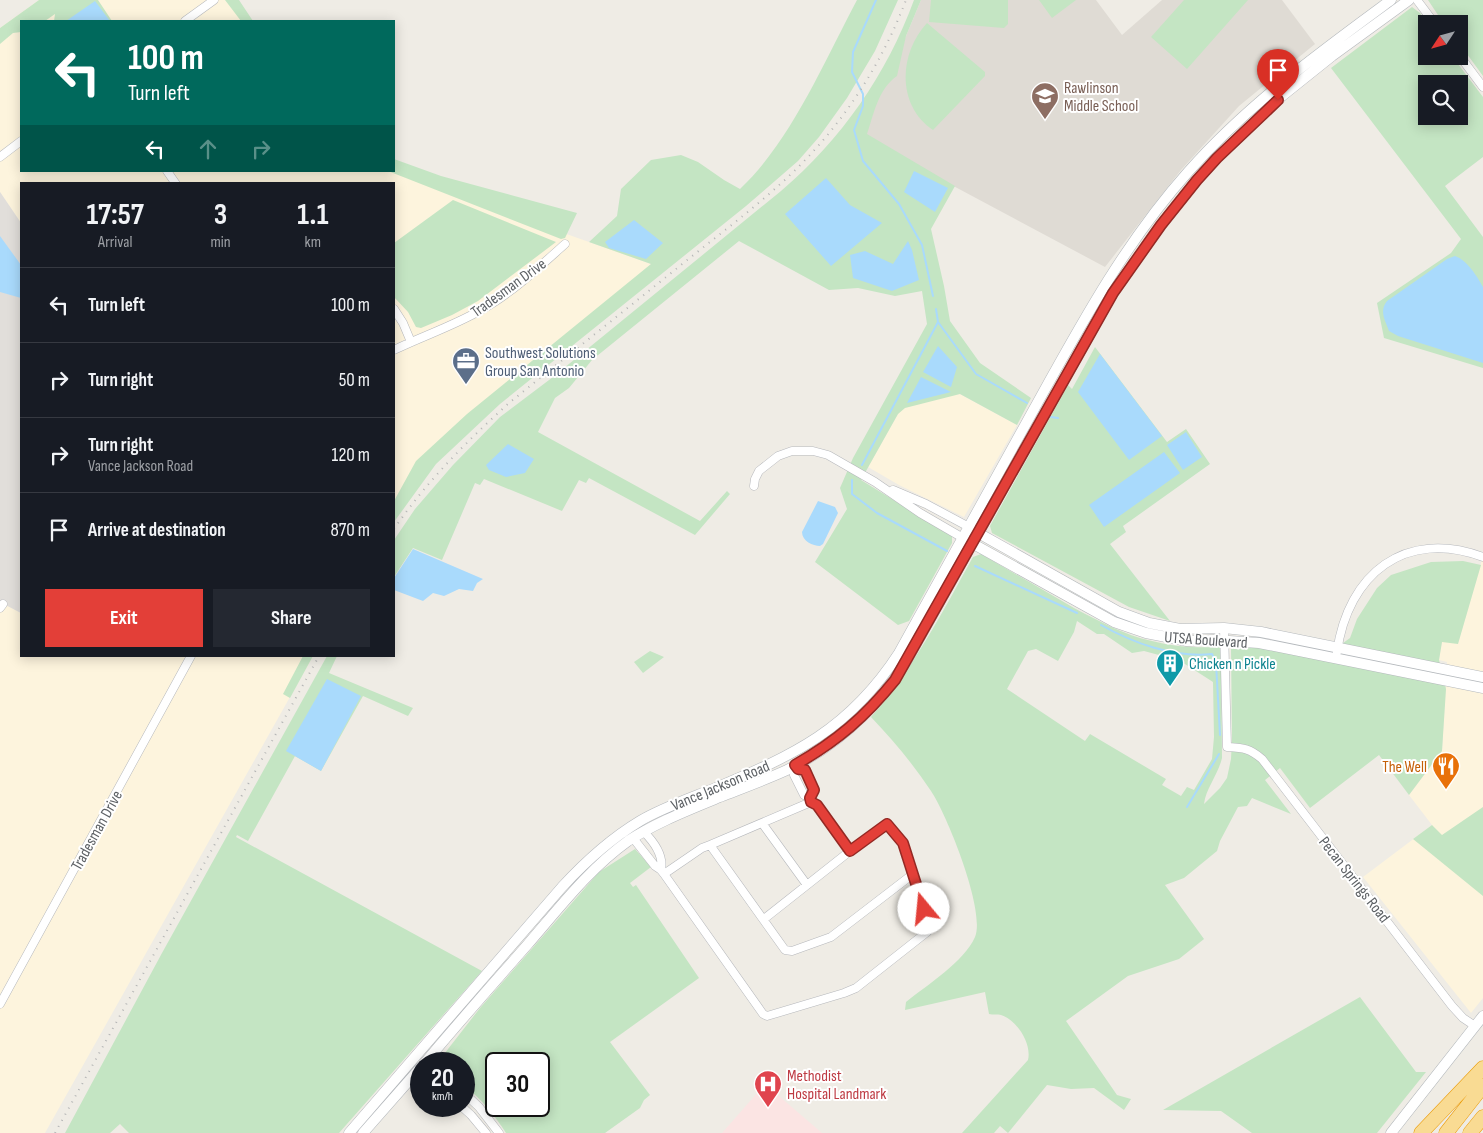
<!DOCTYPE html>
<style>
body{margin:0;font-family:"Sofia Sans Condensed",sans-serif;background:#242831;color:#f1f3f6;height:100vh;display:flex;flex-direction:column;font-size:19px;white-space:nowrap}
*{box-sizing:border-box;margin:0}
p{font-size:16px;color:#9ea1a6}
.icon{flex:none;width:28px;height:28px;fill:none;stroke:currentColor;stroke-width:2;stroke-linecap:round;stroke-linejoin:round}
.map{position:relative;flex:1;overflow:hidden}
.details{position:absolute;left:20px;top:182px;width:375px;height:475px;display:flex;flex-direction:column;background:#171b24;border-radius:0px;box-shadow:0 2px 12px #0003}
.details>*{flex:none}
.hud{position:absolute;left:20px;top:20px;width:375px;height:152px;border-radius:0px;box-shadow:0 2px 12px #0003;background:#00695c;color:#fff;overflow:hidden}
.needle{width:32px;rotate:234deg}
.tools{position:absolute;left:1418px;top:15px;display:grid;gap:10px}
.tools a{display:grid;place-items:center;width:50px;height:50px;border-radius:0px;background:#171b24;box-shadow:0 2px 12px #0003;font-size:25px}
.speed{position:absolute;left:410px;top:1052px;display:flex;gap:10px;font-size:25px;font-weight:700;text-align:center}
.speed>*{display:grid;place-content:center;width:65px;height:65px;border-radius:50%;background:#171b24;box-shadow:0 2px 12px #0003;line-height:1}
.speed small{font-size:12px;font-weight:400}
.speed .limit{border:2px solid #111;border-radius:8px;background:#fff;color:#111}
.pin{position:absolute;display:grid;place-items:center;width:42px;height:42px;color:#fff;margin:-51px -21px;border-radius:50% 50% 50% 0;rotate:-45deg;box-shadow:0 0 5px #0007}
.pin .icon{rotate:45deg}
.me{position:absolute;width:55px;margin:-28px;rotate:343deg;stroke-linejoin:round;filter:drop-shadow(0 0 4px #0008)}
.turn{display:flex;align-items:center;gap:18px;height:105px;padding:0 25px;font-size:22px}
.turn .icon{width:65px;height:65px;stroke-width:2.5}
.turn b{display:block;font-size:35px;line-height:42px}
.lanes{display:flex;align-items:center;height:48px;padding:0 25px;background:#0003;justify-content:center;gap:25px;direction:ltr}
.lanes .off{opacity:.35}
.eta{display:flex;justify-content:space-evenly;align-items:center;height:85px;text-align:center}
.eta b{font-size:30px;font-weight:700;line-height:35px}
.button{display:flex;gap:10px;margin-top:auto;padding:10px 25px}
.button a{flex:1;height:58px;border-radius:0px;background:#e33f38;color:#fff;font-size:20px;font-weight:700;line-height:58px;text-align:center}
.button a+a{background:#242831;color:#f1f3f6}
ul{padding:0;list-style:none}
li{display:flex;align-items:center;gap:15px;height:75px;padding:0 25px;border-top:1px solid #363941}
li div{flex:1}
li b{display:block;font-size:19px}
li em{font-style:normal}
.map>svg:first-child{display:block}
</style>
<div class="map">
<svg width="1483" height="1133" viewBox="0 0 1483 1133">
<rect width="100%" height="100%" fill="#efece5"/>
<!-- commercial -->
<path fill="#fdf4dd" d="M39,0H232L247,21H21V171H389L651,264L420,464L394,508V184H21V223L0,192V28Z
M921,373L1017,425L964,517L899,485L868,467Z
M1483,556V998L1471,1013L1363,877L1432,825L1409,795L1442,751L1447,662L1439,660L1442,641L1458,643Z
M0,602L21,613V656H313L45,1133H0Z"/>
<!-- industrial -->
<path fill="#e1deda" d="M0,192L21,223V613L0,602Z"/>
<!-- education -->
<path fill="#dfdbd4" d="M921,0H1096L1122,35L1162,0H1282L1315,44L1239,106L1181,170L1105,267L858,135L906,36Z"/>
<!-- medical -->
<path fill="#fbe4e3" d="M765,1084L822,1133H722Z"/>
<!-- green -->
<path fill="#c4e5c3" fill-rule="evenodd" d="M39,0H98L112,21H54L55,14L45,21H21V32L13,33L0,44V28Z
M225,0H239L253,21H241Z
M857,0H898L875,51L847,98L819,137L798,161L746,206L500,404L436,464L394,522V501L416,461L467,414L651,264L589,242L617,216L621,189L651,160L681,155L698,162L724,180L740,189C791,141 824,62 857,0Z
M914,0H921L906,36L897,76C878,89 874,114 867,134L955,186L931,229L944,286L950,321L980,363L1031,398L1017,425L960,394L905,408L898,414L861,480L952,536V543L909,621L898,625L815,562L847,509L840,488L853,458L927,324L922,291L895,296L858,288L829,290L739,241L592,360L569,388L555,398L538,432L700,521L727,491L730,494L695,535L589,478L586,483L579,480L562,511L484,479L480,485L475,483L442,560L413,548L394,577V540L415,509L453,465L500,417L553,377L781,191C841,140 887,74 914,0Z
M931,0H1008V24L1004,28L929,22Z
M1039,0H1076L1052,18Z
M1184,0H1248L1187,69L1151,37Z
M1428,0H1483V76L1459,43V24H1444Z
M1412,7L1420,13L1428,24H1426V56H1452L1483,97V157L1445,186L1483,237V368L1384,338L1377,303L1451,253L1461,239L1331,68ZM1426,84H1459V116H1426Z
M927,23L985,72V76L933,130C896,105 899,53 927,23Z
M394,159L441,176L577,213L565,238L561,239L388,171H394Z
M453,200L556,242L478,301L452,315L421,328L416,327L408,312L394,297V243Z
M1095,347L1167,442L1186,429L1210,464L1123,526L1126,532L1110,544L1170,621L1129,607L992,533L990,526L1068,385L1072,389Z
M981,554C1012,572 1043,590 1074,608C1099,621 1124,635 1152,641C1174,647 1197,648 1221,647L1222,758C1218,775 1206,788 1204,804L1220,788L1227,778L1231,759L1232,739L1231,647L1234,645L1264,648L1321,659L1350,638L1357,619L1377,588L1391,575L1431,562L1463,561L1481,565L1458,644L1442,642L1439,660L1446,689L1442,751L1409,795L1379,755L1310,808L1280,768L1265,780L1291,814L1252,798L1247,806L1238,807L1220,841L1217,851L1184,878L1165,885L1204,939L1179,959L1128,976L1066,1021L1117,1095L1131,1099L1124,1110L1094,1088L1071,1089L1047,1085L1008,1133L1000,1126L994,1133H962L1028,1060C1032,1044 1017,1020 1001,1015C998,1014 993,1015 989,1014L985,992L905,1010L906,1002C927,985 964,962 975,937C986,911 947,815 931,791C913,764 893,740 871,717C913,669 942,613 973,557ZM1077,621L1097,634H1104L1132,653L1144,651L1170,658L1174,657L1213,682L1214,737L1212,759L1194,790L1187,787L1181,796L1162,785L1166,779L1090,734L1085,741L1007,689L1028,651L1036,649L1058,661L1074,632Z
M650,651L664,657L643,673L634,662Z
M303,656H313L290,698L283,694Z
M327,656H337L329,673L413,708L408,716L363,696L321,771L295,756L248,841L237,835L236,837L482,971L339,1133H129L120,1124L110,1133H65L162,953Z
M1483,807V896L1413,839L1432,825L1442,835Z
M635,849L651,867L630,883L633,887L636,885L699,978L610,1042L650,1095L644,1100L640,1108L605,1133H506C494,1114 481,1099 464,1085V1064H443L441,1058L480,1008L599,872ZM496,1064H539V1106H496Z
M1360,997L1416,1072H1426L1377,1133H1252L1221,1111L1163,1110Z"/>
<!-- water -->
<path fill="#a9dafc" d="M95,1L110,21H66Z
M914,171L948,188L935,212L904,192Z
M826,178L850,205L882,223L831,266L785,214Z
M634,220L663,243L646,259L609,248L605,242Z
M0,236L21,265V298L0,292Z
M908,241L912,250L919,280L892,291L853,278L850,255L865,251L893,264Z
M1455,256C1467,260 1477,276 1483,287V363L1398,336L1389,331C1385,320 1379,311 1387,301L1447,259Z
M938,346L957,367L951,387L923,372Z
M1100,354L1162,436L1129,460L1078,392Z
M921,377L951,392L907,403Z
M1186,432L1202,457L1183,470L1167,445Z
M508,444L534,459L525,473L506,477L489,470L486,465Z
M1164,452L1180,473L1104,527L1089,505Z
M818,501L835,507L838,513L823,544L820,546C813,546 802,541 802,532Z
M413,549L483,579L477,583L473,591L459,589L444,596L433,593L423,601L394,590V578Z
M327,679L361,696L321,771L286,751Z"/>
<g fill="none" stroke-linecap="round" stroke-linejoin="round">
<!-- stream -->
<path stroke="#a9dafc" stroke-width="2" d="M876,0L853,52L852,72L863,94V106L854,130L863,161L899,204L922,245L933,296
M936,309L938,322L976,374L1027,403
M1051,417L1058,418
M862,465L938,322
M852,480V494L877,513L947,551
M975,566L1077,613
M1101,625C1133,643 1174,658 1212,654L1216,663L1220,735
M1187,807L1219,754"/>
<!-- street casing -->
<g stroke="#b6b8bc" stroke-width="9">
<path id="street" d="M1417,0L1435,24
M185,21L214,0
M1459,55L1483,87
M0,157L21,141
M167,171L176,184
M394,309L403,323L411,342
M394,350C423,336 453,326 481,310C512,293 539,267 565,244
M754,486L755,479L759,471L778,456L792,451H813L828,455L875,482L920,513L963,538
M893,490L926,504L969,527
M0,608L3,604
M1224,628L1227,747C1243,748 1249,748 1262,759L1452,1006L1463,1018L1475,1026
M1337,652C1348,574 1405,528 1483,557
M795,765L798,769L805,770L814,790L811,798
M798,769L794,775L804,795L811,798V802L817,805L850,851L887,824L903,843L929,927L927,932L856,988L844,993L767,1016L763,1014L664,874L702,848L710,845L785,950L792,951L831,937L913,874
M762,823L807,885
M644,832C654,842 664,855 661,870
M633,838L655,866L661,870L664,874
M710,845L811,802
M764,919L850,851
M0,1004L191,656
M464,1093L479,1107L499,1133
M461,1106L471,1115L486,1133"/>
</g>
<!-- secondary casing -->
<g stroke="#b4b8bc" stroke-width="11">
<path id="secondary" d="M973,530L1119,612L1149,623L1180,629L1224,628L1261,632L1483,677
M968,541L1114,622L1146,633L1187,641L1214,640L1259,643L1483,688
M424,1064C458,1023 493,984 528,944C560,907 589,869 628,841C657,822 689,810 720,797C743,788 765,780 787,770C836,746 877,708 906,662L1113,293L1161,225L1197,180L1217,158L1282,96L1332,56L1409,0
M349,1133L562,887C585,862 610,839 640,821C662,808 688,799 713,789C794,755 849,730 899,653C944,572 989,491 1034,409C1080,326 1124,244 1188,172C1247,105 1319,53 1391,0
M363,1133L421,1067
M1391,1133L1483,1016"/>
</g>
<!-- highway casing -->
<g stroke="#eb9c09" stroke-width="15">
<path id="highway" d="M1421,1133L1483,1068
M1446,1133L1483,1086
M1470,1133L1483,1117"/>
</g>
<!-- street -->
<use href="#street" stroke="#fff" stroke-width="8"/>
<!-- secondary -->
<use href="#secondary" stroke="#fff" stroke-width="10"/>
<!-- highway -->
<use href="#highway" stroke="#f9db93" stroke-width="14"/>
<!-- rail -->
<path stroke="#b4b5b5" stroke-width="2" stroke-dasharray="1 6" stroke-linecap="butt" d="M394,529C426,482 467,441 509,403C566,357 624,311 681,265C717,236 755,208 789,176C841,127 881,66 906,0
M55,1133L319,656"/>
</g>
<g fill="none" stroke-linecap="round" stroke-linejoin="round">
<!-- route casing -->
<g stroke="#942924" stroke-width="12">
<path id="route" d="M924,909L903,843L887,824L850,851L817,805L811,802L810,798L814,790L805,770L798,769L795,765C837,741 865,717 895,680L1113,293L1161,225L1197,180L1217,158L1278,100"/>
</g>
<!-- route -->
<use href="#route" stroke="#e33f38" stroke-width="9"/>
</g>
<!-- icons -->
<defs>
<g id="school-pin" transform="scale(1.4375)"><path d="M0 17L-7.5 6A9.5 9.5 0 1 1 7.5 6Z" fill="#8d6e63" stroke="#fff"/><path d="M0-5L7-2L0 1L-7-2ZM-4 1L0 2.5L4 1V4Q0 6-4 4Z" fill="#fff"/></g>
<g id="office-pin" transform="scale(1.4375)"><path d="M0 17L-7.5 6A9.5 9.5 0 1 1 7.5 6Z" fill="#5c6f8a" stroke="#fff"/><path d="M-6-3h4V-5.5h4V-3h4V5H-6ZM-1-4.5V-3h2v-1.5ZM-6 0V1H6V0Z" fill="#fff"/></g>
<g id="building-pin" transform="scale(1.4375)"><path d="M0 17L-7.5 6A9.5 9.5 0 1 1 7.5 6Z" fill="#0f9aa8" stroke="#fff"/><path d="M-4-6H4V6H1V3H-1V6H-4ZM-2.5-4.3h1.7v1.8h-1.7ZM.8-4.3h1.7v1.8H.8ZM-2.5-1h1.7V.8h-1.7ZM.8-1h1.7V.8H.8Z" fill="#fff"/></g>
<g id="restaurant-pin" transform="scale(1.4375)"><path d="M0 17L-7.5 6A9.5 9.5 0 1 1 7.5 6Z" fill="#e8710a" stroke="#fff"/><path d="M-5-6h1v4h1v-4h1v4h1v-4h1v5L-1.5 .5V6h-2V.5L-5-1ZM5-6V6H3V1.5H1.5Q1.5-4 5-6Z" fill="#fff"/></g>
<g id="hospital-pin" transform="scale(1.4375)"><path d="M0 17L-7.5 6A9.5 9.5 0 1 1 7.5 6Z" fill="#e0444e" stroke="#fff"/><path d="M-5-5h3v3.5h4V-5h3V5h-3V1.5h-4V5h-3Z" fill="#fff"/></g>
</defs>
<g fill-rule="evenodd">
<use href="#school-pin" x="1045" y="96"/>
<use href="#office-pin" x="466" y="361"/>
<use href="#building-pin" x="1170" y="663"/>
<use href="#restaurant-pin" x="1446" y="766"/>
<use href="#hospital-pin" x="768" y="1084"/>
</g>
<g text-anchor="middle" stroke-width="4" stroke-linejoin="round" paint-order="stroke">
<!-- education labels -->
<g font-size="16" fill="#785e54" stroke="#fff" text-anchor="start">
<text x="1064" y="93">Rawlinson<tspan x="1064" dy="18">Middle School</tspan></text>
</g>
<!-- street labels -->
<g font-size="16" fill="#5d6165" stroke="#fff">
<text transform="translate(508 287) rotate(-36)" y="6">Tradesman Drive</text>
<text transform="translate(1206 639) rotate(4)" y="6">UTSA Boulevard</text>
<text transform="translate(720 785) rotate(-23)" y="6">Vance Jackson Road</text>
<text transform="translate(96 830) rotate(-61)" y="6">Tradesman Drive</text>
<text transform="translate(1355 879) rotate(52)" y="6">Pecan Springs Road</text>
</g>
<!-- service labels -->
<g font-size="16" fill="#4e5e75" stroke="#fff" text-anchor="start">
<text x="485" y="358">Southwest Solutions<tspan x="485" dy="18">Group San Antonio</tspan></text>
</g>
<!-- culture labels -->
<g font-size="16" fill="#0d838f" stroke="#fff" text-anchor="start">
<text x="1189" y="669">Chicken n Pickle</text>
</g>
<!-- food labels -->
<g font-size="16" fill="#c56008" stroke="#fff" text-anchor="end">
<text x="1427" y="772">The Well</text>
</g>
<!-- health labels -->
<g font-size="16" fill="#be3a42" stroke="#fff" text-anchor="start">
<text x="787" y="1081">Methodist<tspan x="787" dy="18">Hospital Landmark</tspan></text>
</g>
</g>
</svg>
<div class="tools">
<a><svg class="needle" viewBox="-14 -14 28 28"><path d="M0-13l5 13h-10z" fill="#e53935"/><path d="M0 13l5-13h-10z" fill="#9ea1a6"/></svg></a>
<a><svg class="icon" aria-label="search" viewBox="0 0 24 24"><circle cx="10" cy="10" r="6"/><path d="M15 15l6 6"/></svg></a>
</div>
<div class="speed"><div>20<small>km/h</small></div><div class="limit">30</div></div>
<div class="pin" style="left:1278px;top:100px;background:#d93025"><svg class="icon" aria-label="arrive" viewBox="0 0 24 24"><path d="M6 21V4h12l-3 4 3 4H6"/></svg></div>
<svg class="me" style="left:924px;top:909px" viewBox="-20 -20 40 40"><circle r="19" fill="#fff"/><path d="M0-13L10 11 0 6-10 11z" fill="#e33f38"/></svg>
<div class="hud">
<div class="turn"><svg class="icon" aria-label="left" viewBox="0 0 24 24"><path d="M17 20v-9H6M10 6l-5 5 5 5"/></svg><div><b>100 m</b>Turn left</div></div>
<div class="lanes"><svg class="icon" aria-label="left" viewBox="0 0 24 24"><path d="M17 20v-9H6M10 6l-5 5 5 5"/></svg><svg class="icon off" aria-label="ahead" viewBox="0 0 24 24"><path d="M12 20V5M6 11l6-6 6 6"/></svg><svg class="icon off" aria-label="right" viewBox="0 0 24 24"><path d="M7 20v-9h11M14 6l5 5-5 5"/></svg></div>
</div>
<section class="details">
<div class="eta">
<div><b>17:57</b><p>Arrival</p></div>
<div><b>3</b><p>min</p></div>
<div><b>1.1</b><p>km</p></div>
</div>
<ul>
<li><svg class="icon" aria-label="left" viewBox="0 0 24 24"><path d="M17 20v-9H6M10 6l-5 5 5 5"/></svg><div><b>Turn left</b></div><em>100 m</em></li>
<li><svg class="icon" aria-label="right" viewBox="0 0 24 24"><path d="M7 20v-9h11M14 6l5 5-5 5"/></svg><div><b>Turn right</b></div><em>50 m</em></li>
<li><svg class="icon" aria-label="right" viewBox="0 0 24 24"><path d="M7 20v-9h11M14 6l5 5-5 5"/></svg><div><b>Turn right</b><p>Vance Jackson Road</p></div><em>120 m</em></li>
<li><svg class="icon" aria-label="arrive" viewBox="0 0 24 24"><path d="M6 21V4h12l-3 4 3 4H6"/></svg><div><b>Arrive at destination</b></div><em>870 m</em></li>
</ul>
<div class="button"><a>Exit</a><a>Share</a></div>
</section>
</div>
